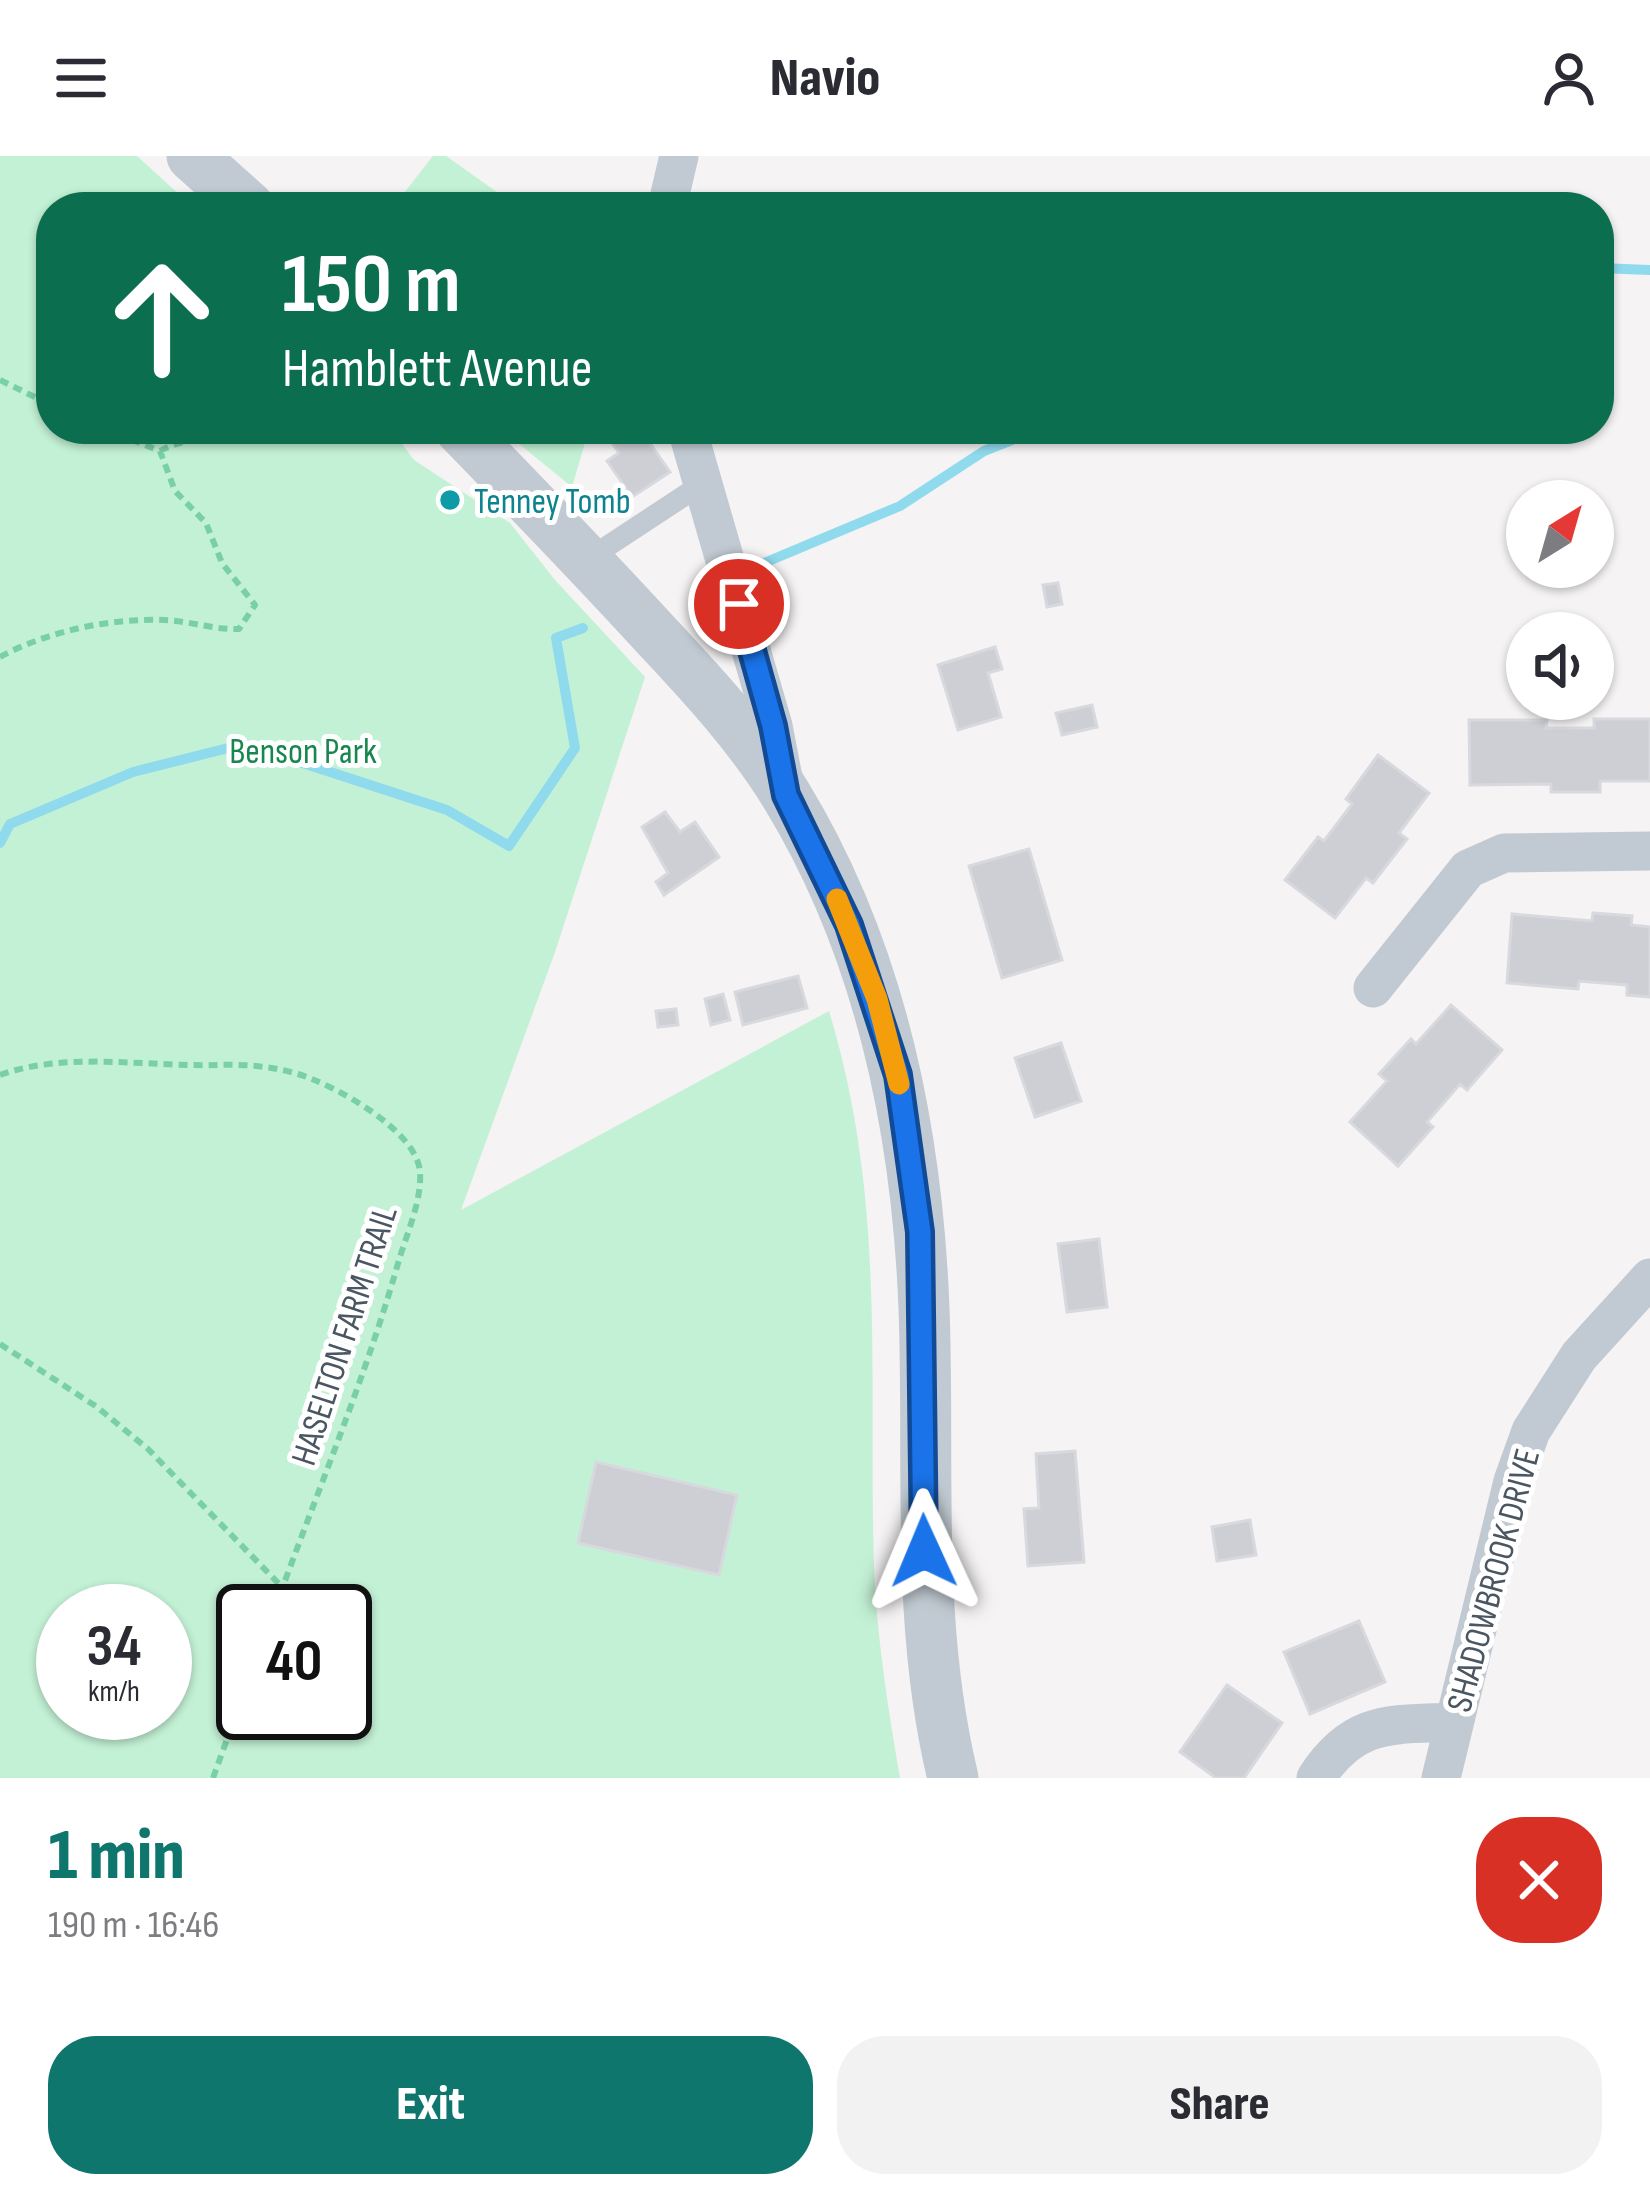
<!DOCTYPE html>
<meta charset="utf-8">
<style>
body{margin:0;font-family:"Sofia Sans Condensed",sans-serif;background:#f2f2f3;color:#2b2b33;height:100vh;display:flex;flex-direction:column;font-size:45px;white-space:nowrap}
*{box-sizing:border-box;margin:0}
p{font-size:39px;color:#7c7c81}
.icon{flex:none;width:66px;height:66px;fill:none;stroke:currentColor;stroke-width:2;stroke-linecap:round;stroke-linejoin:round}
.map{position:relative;height:1622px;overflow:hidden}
.details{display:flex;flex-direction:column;background:#fff;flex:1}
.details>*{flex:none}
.guide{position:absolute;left:36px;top:36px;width:1578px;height:252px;border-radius:48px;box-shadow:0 3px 9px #0004;background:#0b6e4f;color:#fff;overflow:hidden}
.needle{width:78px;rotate:37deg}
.fabs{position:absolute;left:1506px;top:324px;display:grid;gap:24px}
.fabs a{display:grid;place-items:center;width:108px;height:108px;border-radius:50%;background:#fff;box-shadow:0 3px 9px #0004;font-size:60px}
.speed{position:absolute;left:36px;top:1428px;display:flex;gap:24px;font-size:60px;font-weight:700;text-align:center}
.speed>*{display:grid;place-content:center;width:156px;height:156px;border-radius:50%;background:#fff;box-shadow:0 3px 9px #0004;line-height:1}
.speed small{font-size:30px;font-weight:400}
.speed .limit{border:6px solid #111;border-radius:18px;background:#fff;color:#111}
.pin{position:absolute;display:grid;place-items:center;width:102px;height:102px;color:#fff;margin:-51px;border:6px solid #fff;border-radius:50%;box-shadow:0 3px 12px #0007}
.me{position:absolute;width:132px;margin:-66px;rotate:359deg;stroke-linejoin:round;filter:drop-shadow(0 0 9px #0008)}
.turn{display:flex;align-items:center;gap:42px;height:252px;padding:0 48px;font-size:54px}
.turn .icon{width:156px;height:156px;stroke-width:2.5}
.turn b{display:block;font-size:84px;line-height:102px}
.round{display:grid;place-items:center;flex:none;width:126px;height:126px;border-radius:48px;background:#f2f2f3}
.summary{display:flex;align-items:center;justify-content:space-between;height:204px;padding:0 48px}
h1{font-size:72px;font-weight:800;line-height:90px;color:#0f766e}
.primary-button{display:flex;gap:24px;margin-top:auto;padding:24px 48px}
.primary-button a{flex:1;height:138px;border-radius:48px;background:#0f766e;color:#fff;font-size:48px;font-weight:800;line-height:138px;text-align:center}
.primary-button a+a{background:#f2f2f3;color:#2b2b33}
header{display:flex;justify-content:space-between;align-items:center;height:156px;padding:0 48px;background:#fff;font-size:54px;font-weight:800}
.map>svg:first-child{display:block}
</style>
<header><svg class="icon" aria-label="menu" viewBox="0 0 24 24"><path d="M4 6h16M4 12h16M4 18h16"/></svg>Navio<svg class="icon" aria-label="person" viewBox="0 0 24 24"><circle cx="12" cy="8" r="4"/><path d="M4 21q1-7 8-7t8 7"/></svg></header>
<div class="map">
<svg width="1650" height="1622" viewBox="0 0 1650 1622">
<rect width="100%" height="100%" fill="#f5f3f3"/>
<!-- green -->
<path fill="#c3f1d5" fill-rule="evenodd" d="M0,0H137L193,51H51V273H391L414,304L510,367L555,424L645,521L555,796L461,1054L829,855C887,1047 868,1216 874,1412C877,1483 888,1552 900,1622H0ZM63,1455H165V1557H63ZM243,1455H345V1557H243Z
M433,0H446L518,51H393Z
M501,273H589L572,331Z"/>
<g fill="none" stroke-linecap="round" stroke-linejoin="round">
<!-- stream -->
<path stroke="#90daee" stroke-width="10" d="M1599,112L1650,114
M764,407L900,350L984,295L1040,273
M0,687L10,668L133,616L244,588L447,654L509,690L575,592L556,482L583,472"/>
</g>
<!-- building -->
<path fill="#cdcfd5" stroke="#d7d9de" stroke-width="3" d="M613,273H640L670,316L632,341L607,305L619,297L606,278Z
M1058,427L1062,448L1047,451L1043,429Z
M995,491L1002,513L988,517L1001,561L958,574L938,509Z
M1092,549L1097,571L1062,579L1056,557Z
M1594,563H1650V625H1600V636H1551V628L1470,629L1469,564H1547L1546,572H1594Z
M1378,599L1429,637L1399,677L1407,683L1373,727L1366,722L1335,762L1285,724L1318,681L1324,685L1352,648L1346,643Z
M665,656L680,676L695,666L719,701L664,739L656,726L668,717L642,671Z
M1029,693L1062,804L1002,822L969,710Z
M1593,757L1632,760L1631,769L1650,771V841L1627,839V829L1579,825L1578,833L1507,827L1512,758L1592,765Z
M798,820L807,852L743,869L735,836Z
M723,838L730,864L711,869L705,843Z
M1451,849L1502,894L1467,934L1460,928L1427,966L1433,971L1398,1010L1350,966L1387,925L1379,918L1411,883L1416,888Z
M676,853L678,869L658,871L656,855Z
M1061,887L1081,945L1035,961L1015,902Z
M1099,1083L1107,1151L1067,1156L1058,1088Z
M1075,1295L1084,1406L1028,1410L1024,1353L1039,1352L1036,1298Z
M596,1306L737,1339L719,1419L578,1387Z
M1250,1364L1256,1399L1217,1405L1212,1371Z
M1359,1465L1385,1526L1310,1558L1284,1496Z
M1227,1529L1282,1567L1244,1622H1216L1180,1596Z"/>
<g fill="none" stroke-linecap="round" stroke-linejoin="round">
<!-- path -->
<path stroke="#7ad0a6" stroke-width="6" stroke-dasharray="9 6" stroke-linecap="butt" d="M0,224L51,249
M380,273H418
M160,295C188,279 223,285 254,273
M0,501C48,475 110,462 164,464C190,465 214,474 239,473L255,449L222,407L206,367L175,335L160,295L105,273
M0,919C67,895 146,911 217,909C244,908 271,910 298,918C334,929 417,974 420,1016C422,1044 407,1077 399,1104C365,1224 316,1338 274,1455
M0,1188L97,1251L148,1293L282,1431
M213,1622L243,1539"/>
<!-- service -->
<path stroke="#c1cad2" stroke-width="21" d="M588,403L705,326"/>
<!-- minor -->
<path stroke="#c1cad2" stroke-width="39" d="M667,51L679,0
M687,273L773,570L784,627
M1373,832L1468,713L1504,697L1650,695
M1316,1622C1354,1563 1391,1569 1454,1566
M1441,1622L1513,1325L1531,1275L1579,1200L1650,1122"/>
<!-- tertiary -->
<path stroke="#c1cad2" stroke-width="51" d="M192,0L249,51
M460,273C525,340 591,408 654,477C701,527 750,580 786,639C880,793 917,973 924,1152C930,1310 915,1465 953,1622"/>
</g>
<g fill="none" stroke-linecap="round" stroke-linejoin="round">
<!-- route casing -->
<g stroke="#114b97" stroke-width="30">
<path id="route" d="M739,448L773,570L786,639L849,769L898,919L920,1076L924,1395"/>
</g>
<!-- route -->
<use href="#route" stroke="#1a73e8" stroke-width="21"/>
<!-- slow -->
<path stroke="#f59e0b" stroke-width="21" d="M837,743L877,843L899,928"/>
</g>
<!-- markers -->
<circle fill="#0f9aa8" stroke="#fff" stroke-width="4.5" cx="450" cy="344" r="12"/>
<g text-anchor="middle" stroke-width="10" stroke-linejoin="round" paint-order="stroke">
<!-- culture labels -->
<g font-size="36" fill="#0d838f" stroke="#fff" text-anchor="start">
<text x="474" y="357">Tenney Tomb</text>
</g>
<!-- park labels -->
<g font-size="36" fill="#17864f" stroke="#fff">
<text x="303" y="607">Benson Park</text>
</g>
<!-- street labels -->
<g font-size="36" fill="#4a5661" stroke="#fff">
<text transform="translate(343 1179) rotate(-72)" y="13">HASELTON FARM TRAIL</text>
<text transform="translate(1492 1424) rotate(-75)" y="13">SHADOWBROOK DRIVE</text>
</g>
</g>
</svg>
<div class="fabs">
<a><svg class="needle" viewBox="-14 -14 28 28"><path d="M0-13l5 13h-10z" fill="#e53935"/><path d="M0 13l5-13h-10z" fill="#7c7c81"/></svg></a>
<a><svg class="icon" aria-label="sound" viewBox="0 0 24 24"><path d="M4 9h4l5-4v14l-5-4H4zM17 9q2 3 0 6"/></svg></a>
</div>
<div class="speed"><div>34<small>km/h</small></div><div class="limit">40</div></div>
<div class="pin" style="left:739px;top:448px;background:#d93025"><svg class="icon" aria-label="arrive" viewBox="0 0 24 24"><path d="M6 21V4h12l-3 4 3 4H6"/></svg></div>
<svg class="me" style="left:924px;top:1395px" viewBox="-20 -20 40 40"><path d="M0-17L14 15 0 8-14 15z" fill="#1a73e8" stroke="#fff" stroke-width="4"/></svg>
<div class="guide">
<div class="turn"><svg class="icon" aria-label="ahead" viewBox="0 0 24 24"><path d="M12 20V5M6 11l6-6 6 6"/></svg><div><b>150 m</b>Hamblett Avenue</div></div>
</div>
</div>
<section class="details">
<div class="summary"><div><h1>1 min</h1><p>190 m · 16:46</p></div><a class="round" style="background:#d93025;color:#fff"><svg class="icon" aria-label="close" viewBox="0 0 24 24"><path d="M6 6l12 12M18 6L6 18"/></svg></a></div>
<div class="primary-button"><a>Exit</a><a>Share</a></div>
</section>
